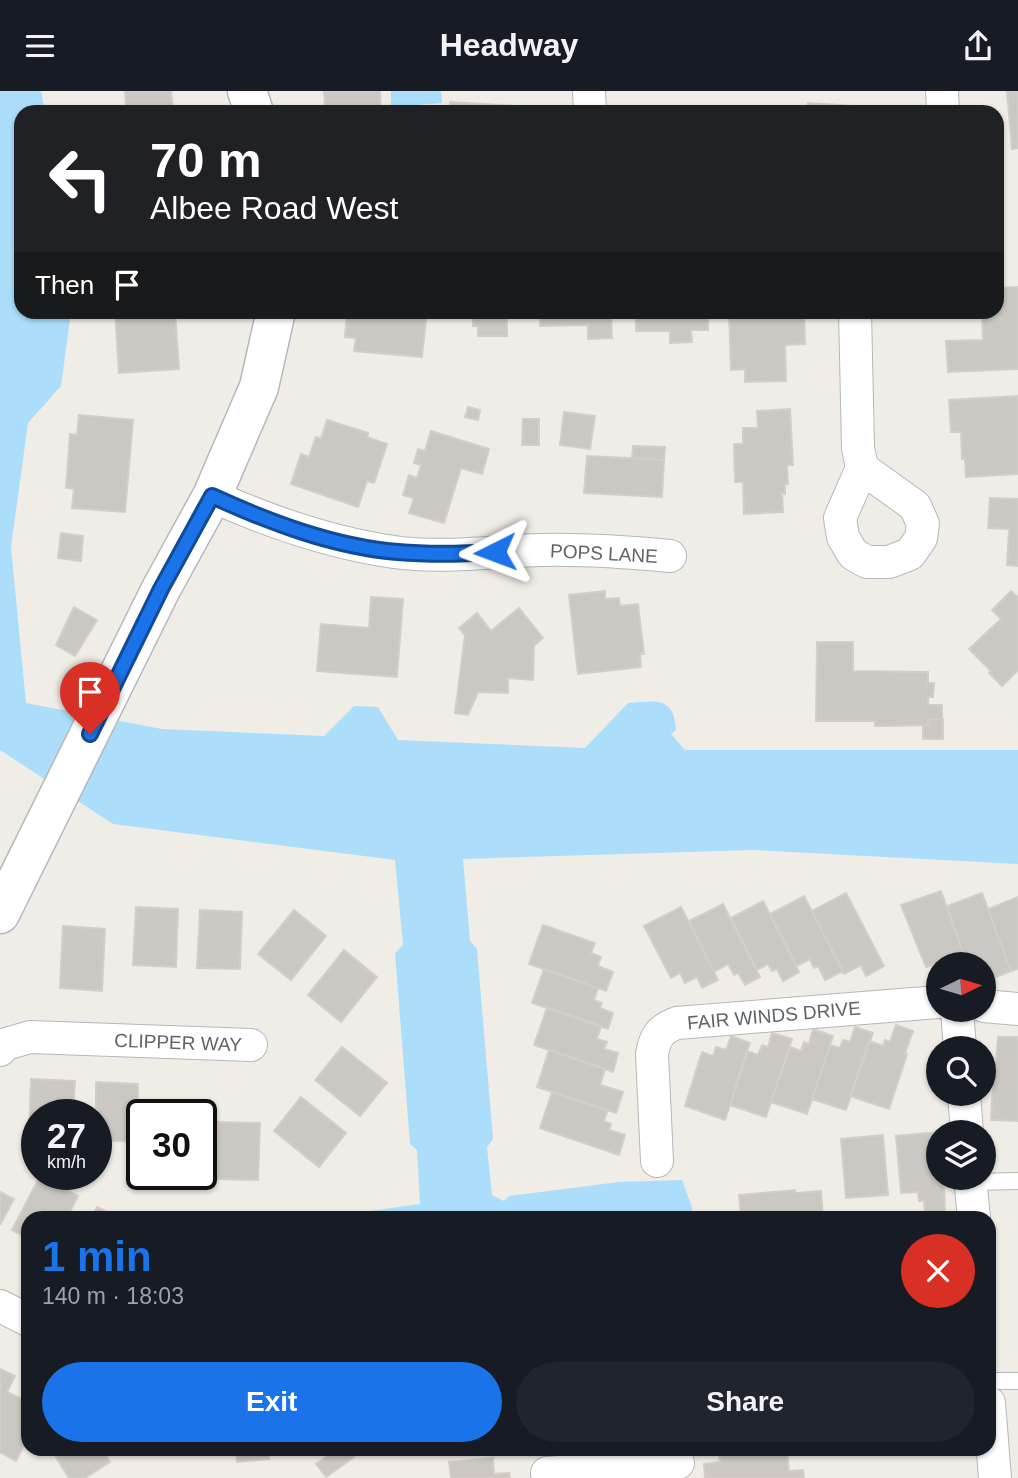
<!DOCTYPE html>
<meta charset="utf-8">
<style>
body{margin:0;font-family:Helvetica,sans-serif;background:#20242c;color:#f1f3f6;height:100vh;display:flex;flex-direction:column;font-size:26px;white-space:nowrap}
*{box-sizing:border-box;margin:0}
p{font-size:23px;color:#9ea1a6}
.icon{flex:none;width:38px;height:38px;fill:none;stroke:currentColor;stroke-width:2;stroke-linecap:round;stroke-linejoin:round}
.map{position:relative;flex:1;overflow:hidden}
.sheet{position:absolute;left:21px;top:1120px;width:975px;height:245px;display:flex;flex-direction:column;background:#171b24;border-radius:21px;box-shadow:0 2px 5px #0004}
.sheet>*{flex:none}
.hud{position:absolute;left:14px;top:14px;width:990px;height:214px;border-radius:21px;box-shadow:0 2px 5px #0004;background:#202124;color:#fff;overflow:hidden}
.needle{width:46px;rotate:85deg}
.buttons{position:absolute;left:926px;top:861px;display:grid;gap:14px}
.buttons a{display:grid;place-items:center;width:70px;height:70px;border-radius:50%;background:#171b24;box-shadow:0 2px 5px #0004;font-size:35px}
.speed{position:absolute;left:21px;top:1008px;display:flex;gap:14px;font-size:35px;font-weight:700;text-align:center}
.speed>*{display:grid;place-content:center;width:91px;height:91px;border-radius:50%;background:#171b24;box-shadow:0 2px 5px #0004;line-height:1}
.speed small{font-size:18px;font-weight:400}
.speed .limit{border:4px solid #111;border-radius:10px;background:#fff;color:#111}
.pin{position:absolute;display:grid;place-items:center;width:60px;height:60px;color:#fff;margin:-72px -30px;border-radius:50% 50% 50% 0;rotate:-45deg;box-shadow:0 0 7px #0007}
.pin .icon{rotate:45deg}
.me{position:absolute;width:77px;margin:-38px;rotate:267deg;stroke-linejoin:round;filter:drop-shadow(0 0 5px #0008)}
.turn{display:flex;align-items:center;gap:24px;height:147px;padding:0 21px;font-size:32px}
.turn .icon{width:91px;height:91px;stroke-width:2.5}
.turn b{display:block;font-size:49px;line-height:60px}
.then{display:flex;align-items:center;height:66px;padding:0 21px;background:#0003;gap:14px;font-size:26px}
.round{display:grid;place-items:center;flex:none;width:74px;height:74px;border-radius:37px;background:#20242c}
.overview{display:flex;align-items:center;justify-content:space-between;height:119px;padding:0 21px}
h1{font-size:42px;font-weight:700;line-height:52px;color:#1a73e8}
.cta{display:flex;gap:14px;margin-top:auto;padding:14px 21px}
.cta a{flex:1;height:80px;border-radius:42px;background:#1a73e8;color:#fff;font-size:28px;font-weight:700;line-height:80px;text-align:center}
.cta a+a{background:#20242c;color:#f1f3f6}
header{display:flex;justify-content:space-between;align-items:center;height:91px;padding:0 21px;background:#171b24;font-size:32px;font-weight:700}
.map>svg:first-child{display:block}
</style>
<header><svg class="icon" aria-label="menu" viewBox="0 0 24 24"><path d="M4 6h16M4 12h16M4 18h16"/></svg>Headway<svg class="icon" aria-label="share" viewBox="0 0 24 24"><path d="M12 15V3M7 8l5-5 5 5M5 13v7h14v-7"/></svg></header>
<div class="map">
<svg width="1018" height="1387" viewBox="0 0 1018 1387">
<rect width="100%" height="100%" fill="#f0ede7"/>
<!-- water -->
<path fill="#acdefb" d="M0,0H41L45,21H21V220L71,221L61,295L28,332L11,456L26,612L162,638L324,645L354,615L378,616L398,649L585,657L628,612C656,610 674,605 676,639L671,643L685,659H1018V773L753,759L463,768L470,850L477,858L493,1048L487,1056L492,1104L504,1110L509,1105L619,1091L682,1089L692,1116V1127H321L420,1113L417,1059L410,1053L395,862L403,854L395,769L113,733L0,659Z
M391,0H441L442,12L391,16Z"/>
<!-- building -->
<path fill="#cbc8c3" stroke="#d4cfc6" stroke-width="2" d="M125,0H171L173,18H171V21H110V17L126,15Z
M324,0H380L381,21H325Z
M1007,0H1018V57L1012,58Z
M450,11L532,16V21H449Z
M808,12L883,17V21H807Z
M1018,196V278L948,281L946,250L983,249L982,220H998V197Z
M115,220H175L179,278L119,282Z
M347,220H427L422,266L354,260L356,247L345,246Z
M473,220H507V245H478V235H473Z
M540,220H611L612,247L588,248V234L540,235Z
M636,220H708V239H691L692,251L670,252V240H636Z
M729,220H804L805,253L785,254L786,290L745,291V278L731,279Z
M1018,305V383L966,386L965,368H962L961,341H951L949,309Z
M468,316L480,319L478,329L465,326Z
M790,318L793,374H787L788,393H785V403L782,402L783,421L744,423L743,391H735L734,353H743V337H758L757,320Z
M564,321L595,325L590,358L560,354Z
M79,324L133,329L125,421L72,417L74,398L66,397L70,343L77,344Z
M523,328H539V354H522Z
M327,329L368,342L367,346L387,353L374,392L367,390L358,416L291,393L301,363L309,366L316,346L321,348Z
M431,340L489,358L482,383L461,377L444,432L409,422L414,407L403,404L409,384L417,387L421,374L414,372L418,358L425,360Z
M633,355L665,356L664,369L632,367Z
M587,365L664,369L662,406L584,402Z
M990,407L1018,408V475L1007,474L1009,438L988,437Z
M61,442L83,445L81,470L58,467Z
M605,500V508L619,507L620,515L638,513L644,563H640L641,576L578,583L569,504Z
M1011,500L1018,506V579L1002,595L989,582L991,580L969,558L1001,528L992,519Z
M371,506L403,508L397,586L317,580L321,533L369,537Z
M74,516L97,529L75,565L56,554Z
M519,517L543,547L534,555L533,589L508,587V602L478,601L468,624L455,622L465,544L459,537L477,522L491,540Z
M817,551H853V580L928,581V592H934L933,606H928V614H942V628H928V634L891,635H875V630H816Z
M928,628H943V648H923V634H928Z
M941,800L966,870V873H945L944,871L926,876L901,814Z
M846,802L884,875L866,885L861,874L844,883L812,820Z
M982,802L1011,880L992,888L986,873H980L977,866L966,870L947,815Z
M804,805L843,880L825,889L818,875L814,877L810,868L797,875L770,823Z
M1018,806V878L1011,880L988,818Z
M763,810L799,881L783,890L777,878L772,880L768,873L757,879L731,827Z
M723,813L760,886L745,894L738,882L734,884L728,873L714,881L689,830Z
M136,816L178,818L176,876L133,874Z
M681,816L718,889L702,897L697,886L685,892L680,882L671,887L644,835Z
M200,819L242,821L240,878L197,877Z
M294,819L326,845L291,889L258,863Z
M543,834L595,852L591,862L601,866L598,875L613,881L606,900L529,873Z
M63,835L105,838L102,900L60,897Z
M344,859L377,886L341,931L308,904Z
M544,878L598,897L594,909L602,912L600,917L613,922L608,938L532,912Z
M547,917L601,935L597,948L607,951L604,958L618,962L613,981L534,954Z
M896,934L913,940L905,962L907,963L889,1018L850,1005L869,950L883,955L885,949L890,951Z
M855,936L873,942L846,1019L812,1008L830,954L840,957L843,949L850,951Z
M813,938L833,945L807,1023L771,1011L790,956L801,960L804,951L809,953Z
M772,942L792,948L766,1026L730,1014L747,960L758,964L762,954L768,956Z
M731,945L750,952L725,1029L685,1015L702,961L713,965L716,956L726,959Z
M998,946H1018V1030L991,1029L994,971L996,972Z
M342,956L387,992L360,1025L315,989Z
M549,959L605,978L600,994L623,1001L616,1022L537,996Z
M31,988L75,990L73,1024H37V1046H29Z
M96,991L138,993L137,1051L96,1049Z
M552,1001L608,1019L604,1030L611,1033L609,1039L625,1044L619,1064L540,1037Z
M301,1006L346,1042L319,1076L274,1040Z
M218,1031L260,1032L258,1089L216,1088Z
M938,1041V1087H944L945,1122L925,1124L924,1110H919L918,1101L901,1102L896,1045Z
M883,1044L888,1104L846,1107L841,1048Z
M151,1083H193V1087Z
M40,1085L78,1105L67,1127H28V1147L12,1139Z
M795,1099V1102L821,1100L823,1127H741L739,1104Z
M0,1101L14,1108L0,1134Z
M97,1116L119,1127H91Z
M0,1278L15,1285L7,1301L28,1311V1346L16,1370L0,1361Z
M51,1358H102L110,1371L85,1387H69Z
M236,1358H268L269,1368L237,1371Z
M330,1358H348L354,1366L326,1386L316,1373L333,1361Z
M729,1358H787L789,1380L803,1379L804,1387H705L704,1373L720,1371L719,1364H730Z
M493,1367L494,1383L509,1382L510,1387H451L449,1371Z"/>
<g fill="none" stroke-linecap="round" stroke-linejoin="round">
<!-- service casing -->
<g stroke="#b4b7bb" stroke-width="18">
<path id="service" d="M971,1091L1018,1090
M989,1290H1018"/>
</g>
<!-- minor casing -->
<g stroke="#b4b7bb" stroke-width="34">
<path id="minor" d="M589,0L590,21
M942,0L943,21
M855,220L858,357L862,377L840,427L843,446L853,463L867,471H889L910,463L921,447L923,433L915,415L862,377
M212,405C270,431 330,452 394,461C443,468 493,460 542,459C585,458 627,461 670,465
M984,915L1018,918
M957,919L960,957
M0,959L6,953L30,946L251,954
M964,1003L967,1041
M657,1070L652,963C655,946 660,938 677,932L938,911
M970,1087L974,1127
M0,1215L28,1229
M989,1312L995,1387
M547,1382L678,1372"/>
</g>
<!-- tertiary casing -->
<g stroke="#b4b7bb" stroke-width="41">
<path id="tertiary" d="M247,0L254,21
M0,823L161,498L212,405L259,296L276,220"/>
</g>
<!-- service -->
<use href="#service" stroke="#fff" stroke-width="16"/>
<!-- minor -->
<use href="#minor" stroke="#fff" stroke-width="32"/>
<!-- tertiary -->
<use href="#tertiary" stroke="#fff" stroke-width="38"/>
</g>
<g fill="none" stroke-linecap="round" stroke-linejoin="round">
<!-- route casing -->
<g stroke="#114b97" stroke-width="18">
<path id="route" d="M90,643L161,498L212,405C269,431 334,456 398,461C431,464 463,463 495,461"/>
</g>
<!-- route -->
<use href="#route" stroke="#1a73e8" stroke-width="12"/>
</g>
<g text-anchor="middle" stroke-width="6" stroke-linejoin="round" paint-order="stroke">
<!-- street labels -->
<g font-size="19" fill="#5e6367" stroke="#fff">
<text transform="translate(604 462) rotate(3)" y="7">POPS LANE</text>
<text transform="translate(774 924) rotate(-5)" y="7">FAIR WINDS DRIVE</text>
<text transform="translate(178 951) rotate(2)" y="7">CLIPPER WAY</text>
</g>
</g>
</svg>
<div class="buttons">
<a><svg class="needle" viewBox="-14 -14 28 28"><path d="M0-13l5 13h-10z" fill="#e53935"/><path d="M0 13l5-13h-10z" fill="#9ea1a6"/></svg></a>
<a><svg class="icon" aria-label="search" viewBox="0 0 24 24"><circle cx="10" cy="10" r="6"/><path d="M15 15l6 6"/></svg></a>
<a><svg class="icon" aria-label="layers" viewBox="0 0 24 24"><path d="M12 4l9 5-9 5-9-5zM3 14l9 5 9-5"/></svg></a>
</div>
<div class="speed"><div>27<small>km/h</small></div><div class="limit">30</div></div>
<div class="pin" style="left:90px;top:643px;background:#d93025"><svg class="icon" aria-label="arrive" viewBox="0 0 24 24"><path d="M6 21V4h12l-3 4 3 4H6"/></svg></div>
<svg class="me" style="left:495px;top:461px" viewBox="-20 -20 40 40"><path d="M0-17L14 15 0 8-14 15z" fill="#1a73e8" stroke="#fff" stroke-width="4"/></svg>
<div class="hud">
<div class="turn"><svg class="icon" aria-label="left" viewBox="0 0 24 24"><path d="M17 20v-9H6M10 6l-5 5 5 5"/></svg><div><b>70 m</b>Albee Road West</div></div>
<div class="then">Then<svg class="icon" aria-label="arrive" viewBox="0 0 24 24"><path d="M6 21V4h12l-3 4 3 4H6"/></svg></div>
</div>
<section class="sheet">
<div class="overview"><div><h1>1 min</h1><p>140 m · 18:03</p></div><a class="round" style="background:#d93025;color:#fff"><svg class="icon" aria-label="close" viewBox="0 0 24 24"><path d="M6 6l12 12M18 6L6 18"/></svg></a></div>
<div class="cta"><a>Exit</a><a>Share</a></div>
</section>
</div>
